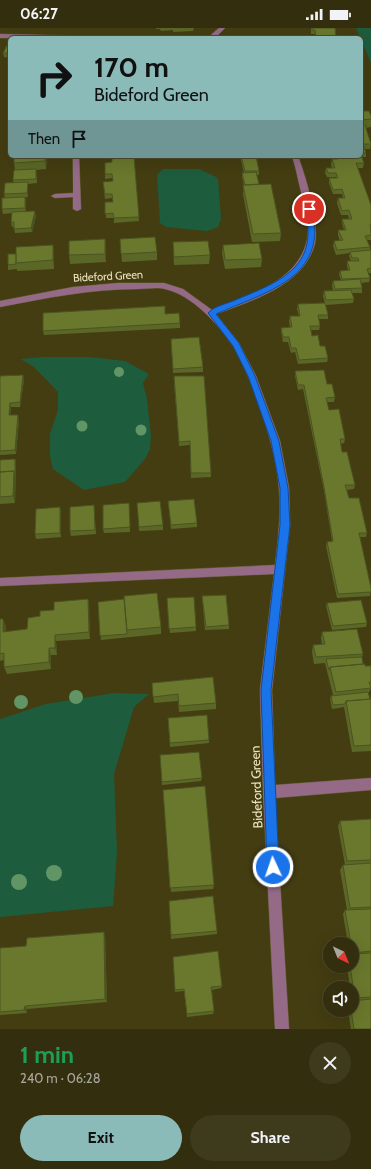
<!DOCTYPE html>
<meta charset="utf-8">
<style>
body{margin:0;font-family:Cabin,sans-serif;background:#3e3a1c;color:#f1f3f6;height:100vh;display:flex;flex-direction:column;font-size:15px;white-space:nowrap}
*{box-sizing:border-box;margin:0}
p{font-size:13px;color:#a9a89e}
.icon{flex:none;width:22px;height:22px;fill:none;stroke:currentColor;stroke-width:2;stroke-linecap:round;stroke-linejoin:round}
.map{position:relative;height:1001px;overflow:hidden}
.panel{display:flex;flex-direction:column;background:#332e0e;flex:1}
.panel>*{flex:none}
.guide{position:absolute;left:8px;top:8px;width:355px;height:122px;border-radius:6px;box-shadow:0 4px 16px #0002,0 0 0 1px #4e4a2e;background:#8bbbb9;color:#111;overflow:hidden}
.needle{width:26px;rotate:137deg}
.controls{position:absolute;left:323px;top:909px;display:grid;gap:8px}
.controls a{display:grid;place-items:center;width:36px;height:36px;border-radius:50%;background:#332e0e;box-shadow:0 4px 16px #0002,0 0 0 1px #4e4a2e;font-size:20px}
.pin{position:absolute;display:grid;place-items:center;width:34px;height:34px;color:#fff;margin:-17px;border:2px solid #fff;border-radius:50%;box-shadow:0 1px 4px #0007}
.me{position:absolute;width:44px;margin:-22px;rotate:357deg;stroke-linejoin:round;filter:drop-shadow(0 0 3px #0008)}
.turn{display:flex;align-items:center;gap:14px;height:84px;padding:0 20px;font-size:18px}
.turn .icon{width:52px;height:52px;stroke-width:2.5}
.turn b{display:block;font-size:28px;line-height:34px}
.then{display:flex;align-items:center;height:38px;padding:0 20px;background:#0003;gap:8px;font-size:15px}
.round{display:grid;place-items:center;flex:none;width:42px;height:42px;border-radius:21px;background:#3e3a1c}
.head{display:flex;align-items:center;justify-content:space-between;height:68px;padding:0 20px}
h1{font-size:24px;font-weight:700;line-height:30px;color:#1e9e55}
.action{display:flex;gap:8px;margin-top:auto;padding:8px 20px}
.action a{flex:1;height:46px;border-radius:24px;background:#8bbbb9;color:#111;font-size:16px;font-weight:700;line-height:46px;text-align:center}
.action a+a{background:#3e3a1c;color:#f1f3f6}
.status{display:flex;justify-content:space-between;align-items:center;height:28px;padding:0 20px;background:#332e0e;direction:ltr}
.status svg{height:11px;fill:currentColor}
.map>svg:first-child{display:block}
</style>
<div class="status"><b>06:27</b><svg viewBox="0 0 49 12"><path d="M0 12V9h3v3zM5 12V6h3v6zM10 12V3h3v9zM15 12V0h3v12zM26 1h20v11H26zM47 4h2v5h-2z"/></svg></div>
<div class="map">
<svg width="371" height="1001" viewBox="0 0 371 1001">
<rect width="100%" height="100%" fill="#443d12"/>
<!-- green -->
<path fill="#1e5c3e" d="M356,0H371V35Z
M163,141H199L216,149L218,151L221,191L218,199L207,203L166,199L160,195L157,147Z
M44,329H90L125,333L149,346L143,355L147,371L151,408L150,421L145,431L125,454L84,462L53,441L50,428V406L58,382V364L33,338L20,331Z
M114,665L149,666L134,679L114,746L117,824L113,878L0,889V691L46,676Z"/>
<g fill="none" stroke-linecap="round" stroke-linejoin="round">
<!-- minor casing -->
<g stroke="#625b31" stroke-width="1">
<path id="minor" d="M219,0H225L217,8L221,10L211,9V7Z
M0,6L91,8L94,10H0Z
M73,128H79L81,181L77,183L73,181V169L55,170L51,168L55,166L73,165Z
M292,128H298C306,149 319,194 315,215C305,257 251,273 216,286L239,315L256,348L280,413L289,460L290,497L272,662L275,757L371,750V762L275,770L289,1001H275L263,764L260,662L274,546L0,558V550L275,537C278,512 281,487 279,461C277,422 253,352 233,318C218,296 192,267 165,261C157,259 146,261 138,261C91,261 46,270 0,279V273L73,259L118,255H164L183,261L212,282C254,266 312,249 308,194C308,184 303,174 301,164C298,152 296,140 292,128Z"/>
</g>
<!-- minor -->
<use href="#minor" fill="#946a87" fill-rule="evenodd"/>
</g>
<!-- trees -->
<g fill="#629565">
<circle cx="119" cy="344" r="5"/>
<circle cx="82" cy="398" r="5.5"/>
<circle cx="141" cy="402" r="5.5"/>
<circle cx="76" cy="669" r="7"/>
<circle cx="21" cy="674" r="7"/>
<circle cx="54" cy="845" r="8"/>
<circle cx="19" cy="854" r="8"/>
</g>
<!-- wall -->
<path fill="#5b6727" d="M156,0H194L193,3L173,4V2L161,3L160,1H156Z
M311,0H335L336,10H315V6H311Z
M10,15V30L4,29L3,25Z
M361,83L371,88V99L365,100L371,116L370,121H365L366,125V129H362L364,135L363,140H357L371,177V212H367L370,219V222H371V245H368L370,250L369,254L361,255L362,260V265H352L354,271L353,275L326,277L328,287V291H319L320,298L319,302H311L312,308L320,318L328,330L327,334L298,336L295,324L291,325L288,314H283L281,304V300L290,299L289,293L290,288H299L297,281L298,276L325,275L323,268L324,263H333L332,257L333,253L341,252L339,247L340,243L348,242L347,238V233H351L349,228L350,225L336,227L333,218L334,213H340L338,207V202H344L342,195V191H349L348,187H341L337,175L338,170H343L342,166H333L329,155V150H336V149H327L325,145L326,140H332L331,136L332,131H336L335,128H361Z
M47,128L46,141L36,142L37,155L28,156V169H25L26,174V183L36,188L32,204L15,205L14,199H12L11,194L12,185L3,186L2,181L5,170L4,166L14,155L13,152L15,142L14,135Z
M240,128H256L259,143V147H257L259,157L281,205L280,213L252,214L243,166L244,157L242,149V145H244Z
M134,129L139,193L114,195V190H106L105,174H113L112,170L105,171L103,154L113,153V150L105,151V146L112,134Z
M105,211L106,234L70,236L69,227Z
M120,211L157,224V232L122,234Z
M173,214L210,227L209,236L174,237Z
M223,217L262,231L261,239L225,241L222,225Z
M54,225V241L17,243V241L8,242V237Z
M165,286L180,295V300L44,307L43,303Z
M171,315L203,339V344L173,345Z
M295,343L327,356L335,369L334,374H327L329,382L345,411L344,415L340,416L342,424L355,457L354,461L347,462L349,470L367,505L366,509H360L371,560L370,568L337,570L326,518L327,514L332,513L324,463L303,361L298,362L295,348Z
M23,347L24,352L20,379H11L10,387L19,392L16,426L0,427V348Z
M174,353L211,445V449L191,450L190,417L179,418Z
M15,431L16,435L15,475L0,476V432Z
M168,473L197,495V499L171,501Z
M129,475L130,504L104,505L103,501Z
M137,475L163,497V502L139,503Z
M94,477L96,506L71,508L70,503Z
M61,483V509L36,511L35,506Z
M202,568L229,597V601L205,602Z
M167,570L196,599V603L170,605Z
M88,571L89,578L90,611L56,613L57,627H51V641L7,646L4,639V632L0,633V591L6,598V604L27,601L40,588L54,582Z
M98,574L161,599V606L101,612Z
M327,575L367,595L366,599L332,602L326,578Z
M322,604L363,626L362,629L363,636L365,638H371V660L368,666L370,671H371V723L352,724L344,679L332,681L330,671L331,668L333,667L325,635L314,636L312,624L313,617H322L321,610Z
M152,655L216,675V681L179,684L178,673L154,675Z
M168,690L209,712V715L170,719Z
M160,727L202,750L201,753L162,757Z
M163,762L214,857L213,861L171,864Z
M371,791V1001H351L348,982H352V960H350L347,938H352V916H348L343,886L345,882H347L340,842L343,837H345L338,798L340,793Z
M169,873L217,903V906L171,911Z
M105,907L107,974L27,981V985L0,987V920L26,918Z
M173,929L222,958L221,960L212,962L214,983L213,986L187,989L184,963L175,964Z"/>
<!-- shaded-wall -->
<path fill="#4a5420" d="M45,128H47L46,141L45,133Z
M28,154V169L27,165Z
M25,169L26,174V185L25,180Z
M35,183L36,188L32,204L31,200Z
M105,211L106,219V234L105,226Z
M53,217L54,225V241L53,232Z
M23,347L24,352L20,379V374Z
M10,375L11,379L10,392L9,387Z
M18,387L19,392L16,426L15,422Z
M15,431L16,435L15,475L13,468Z
M60,479L61,483V509L60,505Z
M88,571L89,578L90,611L89,604Z
M3,591L6,598V611L3,604Z
M55,607L56,613L57,627L55,620Z
M49,620L51,627V641L49,634Z
M104,904L105,907L107,974L105,971Z
M25,978L27,981V985L24,982Z"/>
<!-- building -->
<path fill="#6a782d" stroke="#4a5420" d="M312,0H335L336,10H316L315,2H312Z
M8,15H10V25H3Z
M361,83H369L371,88V91L361,92Z
M365,97L371,116H363L366,125H361V98Z
M361,127L364,135H356L371,177V196H370L371,207L365,208L370,219L337,222L334,213L343,212L338,202H346L342,191H352L349,182L342,183L338,170H345L342,161L333,162L329,150H338L336,145H328L326,140H335L332,131H338L337,128H361Z
M14,128H45V133L14,135Z
M241,128H256L259,143H245Z
M134,129L139,189L114,190L113,185L105,186V174H113L112,166H105L103,154L113,153L112,146H105V135L112,134V130Z
M36,141V151L13,152L14,142Z
M256,144L259,156L245,157L242,145Z
M28,154L27,165L4,166L5,155Z
M271,156L281,205L253,206L243,157Z
M25,169V180L2,181V170Z
M35,183L31,200L14,201V194H11L12,184Z
M155,209L157,224L121,226L120,211Z
M105,211V226L69,227V213Z
M208,213L210,227L174,229L173,214Z
M259,215L262,231L225,232L223,217Z
M53,217V232L16,235V219Z
M371,222V240L367,241L370,250L342,251L340,243L350,242L347,233H359L358,230H352L350,224Z
M8,226H16V236L8,237Z
M360,251L362,260L335,261L333,253Z
M351,262L354,271L326,272L324,263Z
M325,275L328,287H318L320,298H310L312,308L318,307L320,318H325L328,330L299,332L296,320H291L289,309H283L281,300L292,299L290,288H300L298,276Z
M165,278V286L179,285L180,295L43,303V285Z
M199,309L203,339L173,341L171,311Z
M324,342L327,356H332L335,369L326,370L329,382L339,381L345,411H340L342,424H347L355,457H345L349,470H359L367,505H359L371,560V564L338,566L327,514L333,513L324,459L304,357H298L295,343Z
M23,347L20,374L10,375L9,387H18L15,422L0,423V348Z
M174,348H204L211,445H191L190,413L179,414Z
M15,431V446L14,443L0,444V432Z
M14,443L13,468L0,469V444Z
M194,471L197,495L171,497L168,473Z
M160,473L163,497L139,499L137,475Z
M129,475L130,499L103,501V477Z
M94,477L95,502L70,503V479Z
M60,479V505L35,506L36,481Z
M157,565L161,599L127,602L124,568Z
M226,567L229,597L206,599L202,568Z
M194,569L196,599L169,601L167,570Z
M88,571L89,604L55,607V620H49V634L4,639V625L0,626V591H3V604L27,601L28,590L40,588V583L54,582V574Z
M124,571L127,606L100,608L98,574Z
M361,572L367,595L333,598L327,575Z
M357,601L363,626L316,629L313,617L325,616L322,604Z
M362,629L363,636L330,639L329,642L326,631Z
M365,636V638H371V654H369L371,660L336,664L330,639Z
M213,649L216,675L179,678L178,666L153,669L152,655Z
M368,664L370,671L346,673L345,676L333,677L331,668Z
M371,671V717L354,718L346,673Z
M207,687L209,712L170,715L168,690Z
M199,724L202,750L162,754L160,727Z
M205,758L214,857L170,860L163,762Z
M371,791V832L347,833L340,793Z
M371,835V879L350,880L343,837Z
M213,868L217,903L171,907L169,873Z
M371,881V923L353,925L352,916H351L345,882Z
M104,904L105,971L25,978L24,982L0,984V920L26,918L27,910Z
M218,923L222,958L211,959L214,983L187,986L184,961L175,962L173,929Z
M371,925V969L355,970L350,938H352V926Z
M371,971V1001H354L351,982H352V973Z"/>
<!-- route -->
<path fill="#1a73e8" stroke="#114b97" d="M309,179L312,181C329,250 266,264 216,286L239,315L255,348L279,413L288,460L290,497L271,662L279,839L277,844L273,845L269,844L267,839L261,662L280,497V460L271,413L248,348L233,318L208,285C213,279 225,276 233,273C278,254 320,241 305,181Z"/>
<g text-anchor="middle" stroke-width="3" stroke-linejoin="round" paint-order="stroke">
<!-- street labels -->
<g font-size="11" fill="#eae3bd" stroke="#443d12">
<text transform="translate(108 248) rotate(-3)" y="4">Bideford Green</text>
</g>
<!-- near-street labels -->
<g font-size="13" fill="#eae3bd" stroke="#443d12">
<text transform="translate(256 759) rotate(-92)" y="5">Bideford Green</text>
</g>
</g>
</svg>
<div class="controls">
<a><svg class="needle" viewBox="-14 -14 28 28"><path d="M0-13l5 13h-10z" fill="#e53935"/><path d="M0 13l5-13h-10z" fill="#a9a89e"/></svg></a>
<a><svg class="icon" aria-label="sound" viewBox="0 0 24 24"><path d="M4 9h4l5-4v14l-5-4H4zM17 9q2 3 0 6"/></svg></a>
</div>
<div class="pin" style="left:309px;top:181px;background:#d93025"><svg class="icon" aria-label="arrive" viewBox="0 0 24 24"><path d="M6 21V4h12l-3 4 3 4H6"/></svg></div>
<svg class="me" style="left:273px;top:839px" viewBox="-20 -20 40 40"><circle r="17" fill="#1a73e8" stroke="#fff" stroke-width="3"/><path d="M0-11L8 9 0 5-8 9z" fill="#fff"/></svg>
<div class="guide">
<div class="turn"><svg class="icon" aria-label="right" viewBox="0 0 24 24"><path d="M7 20v-9h11M14 6l5 5-5 5"/></svg><div><b>170 m</b>Bideford Green</div></div>
<div class="then">Then<svg class="icon" aria-label="arrive" viewBox="0 0 24 24"><path d="M6 21V4h12l-3 4 3 4H6"/></svg></div>
</div>
</div>
<section class="panel">
<div class="head"><div><h1>1 min</h1><p>240 m · 06:28</p></div><a class="round"><svg class="icon" aria-label="close" viewBox="0 0 24 24"><path d="M6 6l12 12M18 6L6 18"/></svg></a></div>
<div class="action"><a>Exit</a><a>Share</a></div>
</section>
